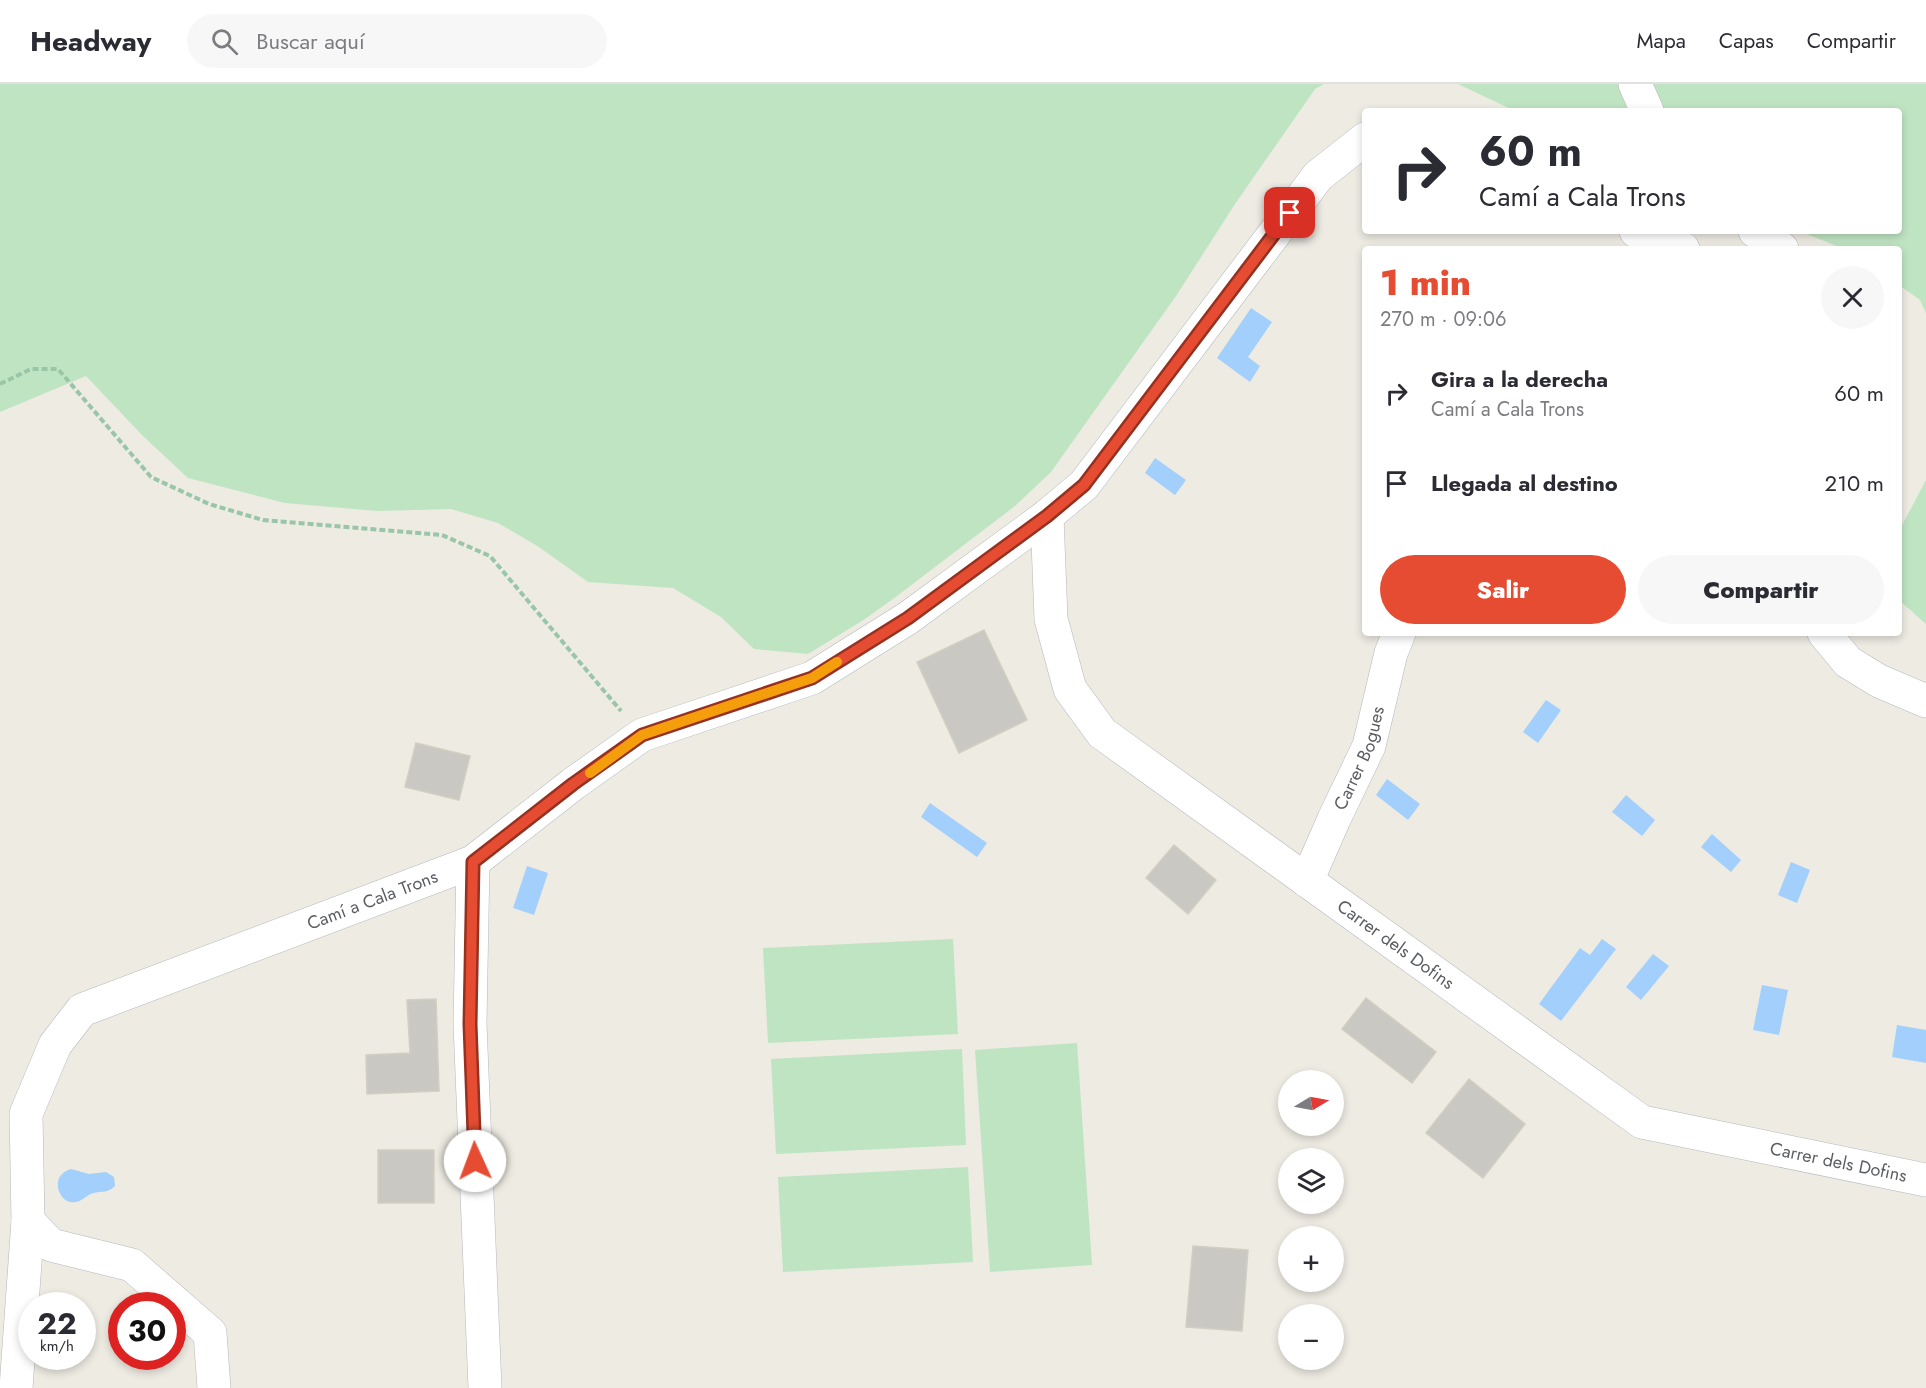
<!DOCTYPE html>
<html lang="es">
<meta charset="utf-8">
<style>
body{margin:0;font-family:Jost,sans-serif;background:#f7f7f7;color:#2b2b33;height:100vh;display:flex;flex-direction:column;font-size:22px;white-space:nowrap}
*{box-sizing:border-box;margin:0}
p{font-size:20px;color:#7c7c81}
.icon{flex:none;width:33px;height:33px;fill:none;stroke:currentColor;stroke-width:2;stroke-linecap:round;stroke-linejoin:round}
.map{position:relative;flex:1;overflow:hidden}
.sheet{position:absolute;left:1362px;top:162px;width:540px;height:390px;display:flex;flex-direction:column;background:#fff;border-radius:6px;box-shadow:0 3px 9px #0003}
.sheet>*{flex:none}
.hud{position:absolute;left:1362px;top:24px;width:540px;height:126px;border-radius:6px;box-shadow:0 3px 9px #0003;background:#fff;color:#2b2b33;overflow:hidden}
.needle{width:39px;rotate:80deg}
.controls{position:absolute;left:1278px;top:986px;display:grid;gap:12px}
.controls a{display:grid;place-items:center;width:66px;height:66px;border-radius:50%;background:#fff;box-shadow:0 3px 9px #0003;font-size:30px}
.speed{position:absolute;left:18px;top:1208px;display:flex;gap:12px;font-size:30px;font-weight:700;text-align:center}
.speed>*{display:grid;place-content:center;width:78px;height:78px;border-radius:50%;background:#fff;box-shadow:0 3px 9px #0003;line-height:1}
.speed small{font-size:15px;font-weight:400}
.speed .limit{border:9px solid #d22;background:#fff;color:#111}
.pin{position:absolute;display:grid;place-items:center;width:51px;height:51px;color:#fff;margin:-26px;border-radius:12px;box-shadow:0 3px 9px #0006}
.me{position:absolute;width:66px;margin:-33px;rotate:358deg;stroke-linejoin:round;filter:drop-shadow(0 0 4px #0008)}
.turn{display:flex;align-items:center;gap:21px;height:126px;padding:0 18px;font-size:27px}
.turn .icon{width:78px;height:78px;stroke-width:2.5}
.turn b{display:block;font-size:42px;line-height:51px}
.round{display:grid;place-items:center;flex:none;width:63px;height:63px;border-radius:32px;background:#f7f7f7}
.overview{display:flex;align-items:center;justify-content:space-between;height:102px;padding:0 18px}
h1{font-size:36px;font-weight:800;line-height:45px;color:#e54c31}
.primary-button{display:flex;gap:12px;margin-top:auto;padding:12px 18px}
.primary-button a{flex:1;height:69px;border-radius:36px;background:#e54c31;color:#fff;font-size:24px;font-weight:800;line-height:69px;text-align:center}
.primary-button a+a{background:#f7f7f7;color:#2b2b33}
ul{padding:0;list-style:none}
li{display:flex;align-items:center;gap:18px;height:90px;padding:0 18px}
li div{flex:1}
li b{display:block;font-size:22px}
li em{font-style:normal}
header{display:flex;align-items:center;gap:36px;box-sizing:border-box;height:84px;padding:0 30px;background:#fff;border-bottom:2px solid #e1e1e2}
header strong{font-size:28px}
nav{display:flex;gap:33px;margin-inline-start:auto;font-size:21px}
.search{width:420px;height:54px;background:#f7f7f7;display:flex;align-items:center;gap:15px;box-sizing:border-box;padding:0 21px;border-radius:33px;color:#7c7c81;font-size:22px}
.map>svg:first-child{display:block}
</style>
<header>
<strong>Headway</strong>
<div class="search"><svg class="icon" aria-label="search" viewBox="0 0 24 24"><circle cx="10" cy="10" r="6"/><path d="M15 15l6 6"/></svg>Buscar aquí</div>
<nav><a>Mapa</a><a>Capas</a><a>Compartir</a></nav>
</header>
<div class="map">
<svg width="1926" height="1304" viewBox="0 0 1926 1304">
<rect width="100%" height="100%" fill="#edebe2"/>
<!-- green -->
<path fill="#bfe4c2" d="M0,0H1324L1315,5L1235,120L1176,212L1051,388L1015,422L897,512L865,535L808,570L754,565L721,533L673,504L588,498L539,463L498,439L451,425L377,427L285,419L188,394L142,351L86,292L0,328Z
M1458,0H1926V229L1920,216L1899,201V165H1844L1799,147H1899V27H1515Z
M1926,396V540L1899,516V447Z
M953,855L958,950L768,959L763,864Z
M1077,959L1092,1181L990,1188L975,966Z
M962,965L966,1061L776,1070L771,975Z
M968,1083L973,1178L783,1188L778,1093Z"/>
<!-- water -->
<path fill="#a3cffd" d="M1251,224L1272,238L1248,273L1260,282L1250,298L1217,274Z
M1155,374L1186,396L1175,411L1145,389Z
M1546,616L1561,626L1538,659L1523,648Z
M1387,695L1420,720L1408,736L1376,711Z
M1626,711L1655,736L1642,752L1612,728Z
M930,719L987,759L977,773L921,733Z
M1712,750L1741,776L1731,788L1701,763Z
M1791,778L1810,786L1797,819L1778,811Z
M527,782L548,789L534,831L513,824Z
M1602,855L1616,865L1561,937L1539,920L1580,864L1590,871Z
M1653,870L1669,882L1641,916L1626,903Z
M1762,901L1788,906L1779,951L1753,946Z
M1897,941L1926,946V979L1892,973Z
M71,1085L89,1090L106,1088L114,1093L115,1102C108,1109 102,1107 93,1109C87,1111 82,1117 76,1118C60,1122 47,1092 71,1085Z"/>
<!-- building -->
<path fill="#cac8c2" stroke="#d2cec1" stroke-width="1.5" d="M984,546L1027,636L959,669L917,578Z
M416,659L470,672L459,716L405,703Z
M1174,761L1216,796L1188,830L1146,794Z
M1366,914L1436,968L1412,999L1342,945Z
M436,915L439,1007L367,1010L366,971L410,969L407,916Z
M1469,995L1525,1040L1483,1094L1426,1049Z
M378,1066H434V1119H378Z
M1193,1162L1248,1166L1242,1247L1186,1243Z"/>
<g fill="none" stroke-linecap="round" stroke-linejoin="round">
<!-- minor casing -->
<g stroke="#b5b8bc" stroke-width="34">
<g id="minor">
<path d="M1635,0L1647,27"/>
<path d="M1636,147L1674,160L1683,165"/>
<path d="M1755,147L1782,165"/>
<path id="s1" d="M1047,432L1051,535L1070,605L1102,649L1642,1038L1926,1096"/>
<path d="M1824,549L1848,578L1879,597L1926,617"/>
<path d="M473,778L470,940L485,1304"/>
<path id="s2" d="M1307,797L1334,735L1369,662L1391,569L1399,549"/>
<path d="M28,1137L51,1161L132,1181L210,1249L214,1304"/>
<path id="s3" d="M16,1304L28,1137L26,1030L55,961L82,926L473,778L573,700L642,651L812,594L908,534L1047,432L1084,401L1318,92L1365,55"/>
</g>
</g>
<!-- path -->
<path stroke="#99c5a9" stroke-width="4" stroke-dasharray="6 3" stroke-linecap="butt" d="M0,300L31,285H58L151,393L209,420L263,436L442,451L490,472L621,627"/>
<!-- minor -->
<use href="#minor" stroke="#fff" stroke-width="33"/>
</g>
<g fill="none" stroke-linecap="round" stroke-linejoin="round">
<!-- route casing -->
<g stroke="#953120" stroke-width="15">
<path id="route" d="M475,1077L470,940L473,778L573,700L642,651L812,594L908,534L1047,432L1084,401L1290,129"/>
</g>
<!-- route -->
<use href="#route" stroke="#e54c31" stroke-width="10"/>
<!-- slow -->
<path stroke="#f59e0b" stroke-width="10" d="M590,689L642,651L812,594L837,578"/>
</g>
<g text-anchor="middle" stroke-width="4.5" stroke-linejoin="round" paint-order="stroke">
<!-- street labels -->
<g font-size="18" fill="#5b5e63" stroke="#fff">
<text dy="6" stroke="none"><textPath href="#s2" startOffset="134">Carrer Bogues</textPath></text>
<text dy="6" stroke="none"><textPath href="#s3" startOffset="704">Camí a Cala Trons</textPath></text>
<text dy="6" stroke="none"><textPath href="#s1" startOffset="592">Carrer dels Dofins</textPath></text>
<text dy="6" stroke="none"><textPath href="#s1" startOffset="1096">Carrer dels Dofins</textPath></text>
</g>
</g>
</svg>
<div class="controls">
<a><svg class="needle" viewBox="-14 -14 28 28"><path d="M0-13l5 13h-10z" fill="#e53935"/><path d="M0 13l5-13h-10z" fill="#7c7c81"/></svg></a>
<a><svg class="icon" aria-label="layers" viewBox="0 0 24 24"><path d="M12 4l9 5-9 5-9-5zM3 14l9 5 9-5"/></svg></a>
<a>+</a>
<a>−</a>
</div>
<div class="speed"><div>22<small>km/h</small></div><div class="limit">30</div></div>
<div class="pin" style="left:1290px;top:129px;background:#d93025"><svg class="icon" aria-label="arrive" viewBox="0 0 24 24"><path d="M6 21V4h12l-3 4 3 4H6"/></svg></div>
<svg class="me" style="left:475px;top:1077px" viewBox="-20 -20 40 40"><circle r="19" fill="#fff"/><path d="M0-13L10 11 0 6-10 11z" fill="#e54c31"/></svg>
<div class="hud">
<div class="turn"><svg class="icon" aria-label="right" viewBox="0 0 24 24"><path d="M7 20v-9h11M14 6l5 5-5 5"/></svg><div><b>60 m</b>Camí a Cala Trons</div></div>
</div>
<section class="sheet">
<div class="overview"><div><h1>1 min</h1><p>270 m · 09:06</p></div><a class="round"><svg class="icon" aria-label="close" viewBox="0 0 24 24"><path d="M6 6l12 12M18 6L6 18"/></svg></a></div>
<ul>
<li><svg class="icon" aria-label="right" viewBox="0 0 24 24"><path d="M7 20v-9h11M14 6l5 5-5 5"/></svg><div><b>Gira a la derecha</b><p>Camí a Cala Trons</p></div><em>60 m</em></li>
<li><svg class="icon" aria-label="arrive" viewBox="0 0 24 24"><path d="M6 21V4h12l-3 4 3 4H6"/></svg><div><b>Llegada al destino</b></div><em>210 m</em></li>
</ul>
<div class="primary-button"><a>Salir</a><a>Compartir</a></div>
</section>
</div>
